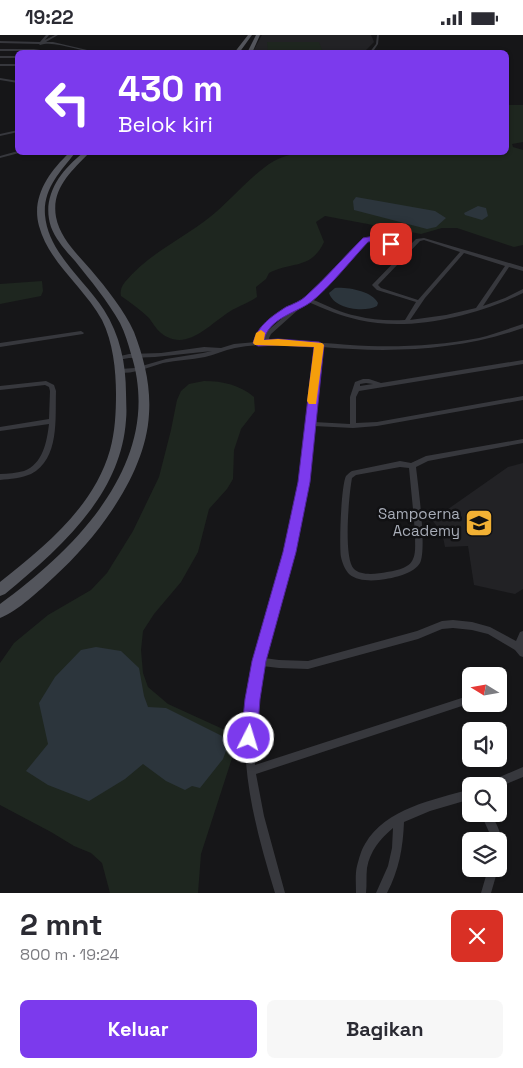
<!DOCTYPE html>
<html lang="id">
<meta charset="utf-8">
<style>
body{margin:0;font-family:"Space Grotesk",sans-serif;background:#f7f7f7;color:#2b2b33;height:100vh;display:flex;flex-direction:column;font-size:19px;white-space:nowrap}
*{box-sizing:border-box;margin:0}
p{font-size:16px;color:#7c7c81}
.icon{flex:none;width:28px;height:28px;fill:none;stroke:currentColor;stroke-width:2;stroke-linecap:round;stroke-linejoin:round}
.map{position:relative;height:858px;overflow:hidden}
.panel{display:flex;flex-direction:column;background:#fff;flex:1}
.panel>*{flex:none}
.guide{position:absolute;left:15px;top:15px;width:494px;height:105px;border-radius:8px;box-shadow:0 1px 4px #0004;background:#7c3aed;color:#fff;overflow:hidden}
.needle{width:32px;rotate:281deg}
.fabs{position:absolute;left:462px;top:632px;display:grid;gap:10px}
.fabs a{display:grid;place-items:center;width:45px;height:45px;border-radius:8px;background:#fff;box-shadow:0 1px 4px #0004;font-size:25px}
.pin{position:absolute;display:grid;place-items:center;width:42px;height:42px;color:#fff;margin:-21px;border-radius:10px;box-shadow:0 2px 8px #0006}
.me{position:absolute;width:55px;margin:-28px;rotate:5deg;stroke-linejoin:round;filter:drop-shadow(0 0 4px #0008)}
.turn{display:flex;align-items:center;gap:18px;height:105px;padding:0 20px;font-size:22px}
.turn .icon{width:65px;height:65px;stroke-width:2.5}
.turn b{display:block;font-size:35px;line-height:42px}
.round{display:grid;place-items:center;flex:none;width:52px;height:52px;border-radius:8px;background:#f7f7f7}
.summary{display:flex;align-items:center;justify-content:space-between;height:85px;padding:0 20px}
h1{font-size:30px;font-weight:700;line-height:38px}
.cta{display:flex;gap:10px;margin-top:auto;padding:10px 20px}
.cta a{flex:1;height:58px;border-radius:8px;background:#7c3aed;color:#fff;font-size:20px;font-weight:700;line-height:58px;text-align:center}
.cta a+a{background:#f7f7f7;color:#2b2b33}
.status{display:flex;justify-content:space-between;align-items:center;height:35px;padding:0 25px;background:#fff;direction:ltr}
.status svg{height:14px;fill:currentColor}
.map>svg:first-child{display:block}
</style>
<div class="status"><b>19:22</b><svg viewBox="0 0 49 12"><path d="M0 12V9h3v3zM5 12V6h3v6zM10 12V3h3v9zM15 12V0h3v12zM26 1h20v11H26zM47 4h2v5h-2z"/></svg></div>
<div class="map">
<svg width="523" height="858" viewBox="0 0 523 858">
<rect width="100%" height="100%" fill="#161618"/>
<!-- built -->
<path fill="#222225" d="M262,0H371L374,7L364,17L252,18Z
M523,428V554L515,559L474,550L468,511L445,512L442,497L425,477L441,479L508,432Z"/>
<!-- green -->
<path fill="#1e261f" d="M267,7H319L323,17H268Z
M506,70H523V107L512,109L513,112L523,115V210L514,212L457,193H442L421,199L325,181L316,187L324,207C311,235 292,226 269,238L266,244L256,252L257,262C247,269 235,272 226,279C207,292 185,317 161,298C156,294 153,288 149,283C141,275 131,268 121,261C120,256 121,252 125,247C148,219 182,204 210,182C230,166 253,138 274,126C298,113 327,118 353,118L361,120L364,118H506Z
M42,246L43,256L41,261L0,269V249Z
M204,346C223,346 240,350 254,362L255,376L241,394L234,415L233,444L227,454L209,474L198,517L181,547L154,579L143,596L141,615L143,638L148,652L168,669L225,695L233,703L234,717L201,819L198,858H110L102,828L91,818L74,811L51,797L0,770V628L14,608L48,580L91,555L107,538L133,496L159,442L171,395L177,365L181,356L189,349Z"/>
<!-- water -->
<path fill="#2c353c" d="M356,162L435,176L446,183L436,192L427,194L354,175L353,166Z
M478,171L486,173L488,181L482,185L465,180L464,178Z
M335,253C347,252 372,256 378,268L377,271C364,278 334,274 329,258Z
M96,612L121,616L139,633L144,661L148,672L166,673L230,705L223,724L200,753L192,751L185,755L166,746L143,729L125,744L89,766L48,750L26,736L48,709L39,668L55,642L81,615Z"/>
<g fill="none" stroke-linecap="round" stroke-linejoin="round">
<!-- street -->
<path fill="#37383d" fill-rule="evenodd" d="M46,0H49L45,5L55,0H58L46,7H53L100,18C82,18 56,5 40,10L39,9L0,8V6L40,7Z
M377,0H379L378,9L372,18H369L376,9Z
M0,14H34L59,18L34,16H0Z
M0,21H18V23H0Z
M0,29H18V31H0Z
M0,43L18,46V48L0,45Z
M18,95V97L0,101V99Z
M18,116V118H19L0,123V121Z
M374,203L407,213L416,204L424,203L523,232V236L509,232L483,271L505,263L523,254V258C476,281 410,297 359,285C341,281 325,274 308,267L298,272L300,273L299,274L271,299L269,303L270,306C303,305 336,310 369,311C406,312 443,310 479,303C494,299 508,294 523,289V293C458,316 390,318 322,312L314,387L350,389V362L355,347L363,344H369L381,348L523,325V329L359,356L356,362V388L377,387L523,361V365L377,391L353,393L314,391C310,430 306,467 296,505C287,544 272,583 264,623L279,625L308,626L417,596L442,586L453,585L472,587L490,592L516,606L520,597L523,596V622L520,621L515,615L488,599L472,595L453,593L442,594L418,604L308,634L279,633L262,631C255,663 252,697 255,730L471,660V668L256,739L264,781L285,858H275C253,786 236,721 250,645C261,588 284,534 296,477C307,422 309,366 316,311C289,309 261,308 235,313C224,315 215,320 205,322C191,325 177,325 163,328C148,332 134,340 118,337L117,336L120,334L135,333L166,324L203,318L212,316L155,322L129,323L118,325L115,323L116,322L129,319L161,318L204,312L221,313L234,309L256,307L258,297L265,289L287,273L306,264L364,204ZM374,205L405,216L372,250L377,255L416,267L405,285C389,286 372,285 357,281C341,278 326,270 311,264L367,206ZM424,205L460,217L418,265L381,253L378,250L420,206ZM464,218L505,231L476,273L446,280L410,285L425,263ZM292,275L266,297L263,303L264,306H261L264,297L269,291ZM366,348L373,349L360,351V349Z
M81,296L84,298L83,299L0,312V308Z
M46,346L54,350L56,356C55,383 60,424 31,439C22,443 10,444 0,445V439C8,439 16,438 24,436C43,429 47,406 49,389L0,396V392L49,384L50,356L49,352L45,350L0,355V351Z
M523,404V408L428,426L416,432C418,450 427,514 420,528C414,538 397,542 386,544C375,546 358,547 349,539C345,535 342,527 341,522C339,510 341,451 346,441C347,440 350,437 352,436L400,426L411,428L426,421ZM400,432L409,433C411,456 414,479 415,501C415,508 416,518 413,524C410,533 395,536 387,537C377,539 361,541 354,534C343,523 349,459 352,443L356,440Z
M523,732V742L499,752L484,751L486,748Z
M471,754V764L430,776L404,787C403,813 399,835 387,858H376L388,831L392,813L393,793C380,804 370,816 367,833C366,841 367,850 366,858H356C356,849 355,839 357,831C359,824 361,815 365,809C386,773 433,765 471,754Z
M481,779H491C496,788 503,799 500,810H499V806H491L489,797Z
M488,834H498L491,858H481Z"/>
<!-- primary -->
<path fill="#53555c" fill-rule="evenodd" d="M248,0H252L239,18H234Z
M256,0H260L252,18H247Z
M69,118H75C60,137 43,154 45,180C48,218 85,245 104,275C120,300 126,329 126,358C126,367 127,376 126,385C121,461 59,514 5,559L0,561V547C44,512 94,472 110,415C115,397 116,378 116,359C116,335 113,307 102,285C84,252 49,228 39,191C31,162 49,137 69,118Z
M83,118H89C72,136 51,153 56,182C60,203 77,219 91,235C107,254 124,275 134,297C144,323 151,351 149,379C146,439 97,503 54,542C40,555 18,576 0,583V569C78,512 165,425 131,319C128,308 125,298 120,288C107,265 91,246 75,226C66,216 56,205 51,192C41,162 60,136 83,118Z"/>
</g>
<!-- route -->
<path fill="#7c3aed" stroke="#51269a" d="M374,201L395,209L391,212L374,206L368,207C351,225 330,252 311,267C296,278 269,283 264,305L278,304L319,307L324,310L310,447L296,517L266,626L260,664L257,703L255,708L249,711L244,708L241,703L245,664L252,626L283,517L298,447L314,312L278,310L258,311L253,308C257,291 272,281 286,272C293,269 301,266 306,261C326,243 344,222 363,203Z"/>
<!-- slow -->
<path fill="#f59e0b" d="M261,295L265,298L264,305L278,304L322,308L324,310L316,369H309L307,366L314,312L255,310L253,308L256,298Z"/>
<!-- icons -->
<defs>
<g id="school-square" transform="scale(1.4375)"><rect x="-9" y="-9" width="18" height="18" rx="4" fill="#f2b134" stroke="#111113"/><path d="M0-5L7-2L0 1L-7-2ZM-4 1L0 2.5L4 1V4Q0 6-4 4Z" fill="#111"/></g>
</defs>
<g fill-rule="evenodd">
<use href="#school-square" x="479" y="488"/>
</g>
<g text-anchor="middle" stroke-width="5" stroke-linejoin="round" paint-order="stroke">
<!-- poi labels -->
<g font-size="15" fill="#a8adb8" stroke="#111113" text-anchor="end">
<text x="460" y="484">Sampoerna<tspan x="460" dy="17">Academy</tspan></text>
</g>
</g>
</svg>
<div class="fabs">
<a><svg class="needle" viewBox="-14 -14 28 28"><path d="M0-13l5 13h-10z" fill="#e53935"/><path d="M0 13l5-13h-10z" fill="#7c7c81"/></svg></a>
<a><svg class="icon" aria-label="sound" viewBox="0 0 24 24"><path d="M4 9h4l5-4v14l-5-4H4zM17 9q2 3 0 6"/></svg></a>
<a><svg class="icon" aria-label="search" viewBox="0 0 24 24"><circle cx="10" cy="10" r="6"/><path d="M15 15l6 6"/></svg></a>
<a><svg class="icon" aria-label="layers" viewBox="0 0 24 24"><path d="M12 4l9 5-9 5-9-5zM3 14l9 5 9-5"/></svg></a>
</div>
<div class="pin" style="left:391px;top:209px;background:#d93025"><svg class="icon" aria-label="arrive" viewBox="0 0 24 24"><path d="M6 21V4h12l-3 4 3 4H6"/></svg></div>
<svg class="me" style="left:249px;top:703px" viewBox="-20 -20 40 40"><circle r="17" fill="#7c3aed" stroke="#fff" stroke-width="3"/><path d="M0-11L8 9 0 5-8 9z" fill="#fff"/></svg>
<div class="guide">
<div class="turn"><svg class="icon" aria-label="left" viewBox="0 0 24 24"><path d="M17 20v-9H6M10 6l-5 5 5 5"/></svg><div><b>430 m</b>Belok kiri</div></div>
</div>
</div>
<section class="panel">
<div class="summary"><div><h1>2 mnt</h1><p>800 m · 19:24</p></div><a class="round" style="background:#d93025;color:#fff"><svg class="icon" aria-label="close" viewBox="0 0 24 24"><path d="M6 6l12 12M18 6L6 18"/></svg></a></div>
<div class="cta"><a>Keluar</a><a>Bagikan</a></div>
</section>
